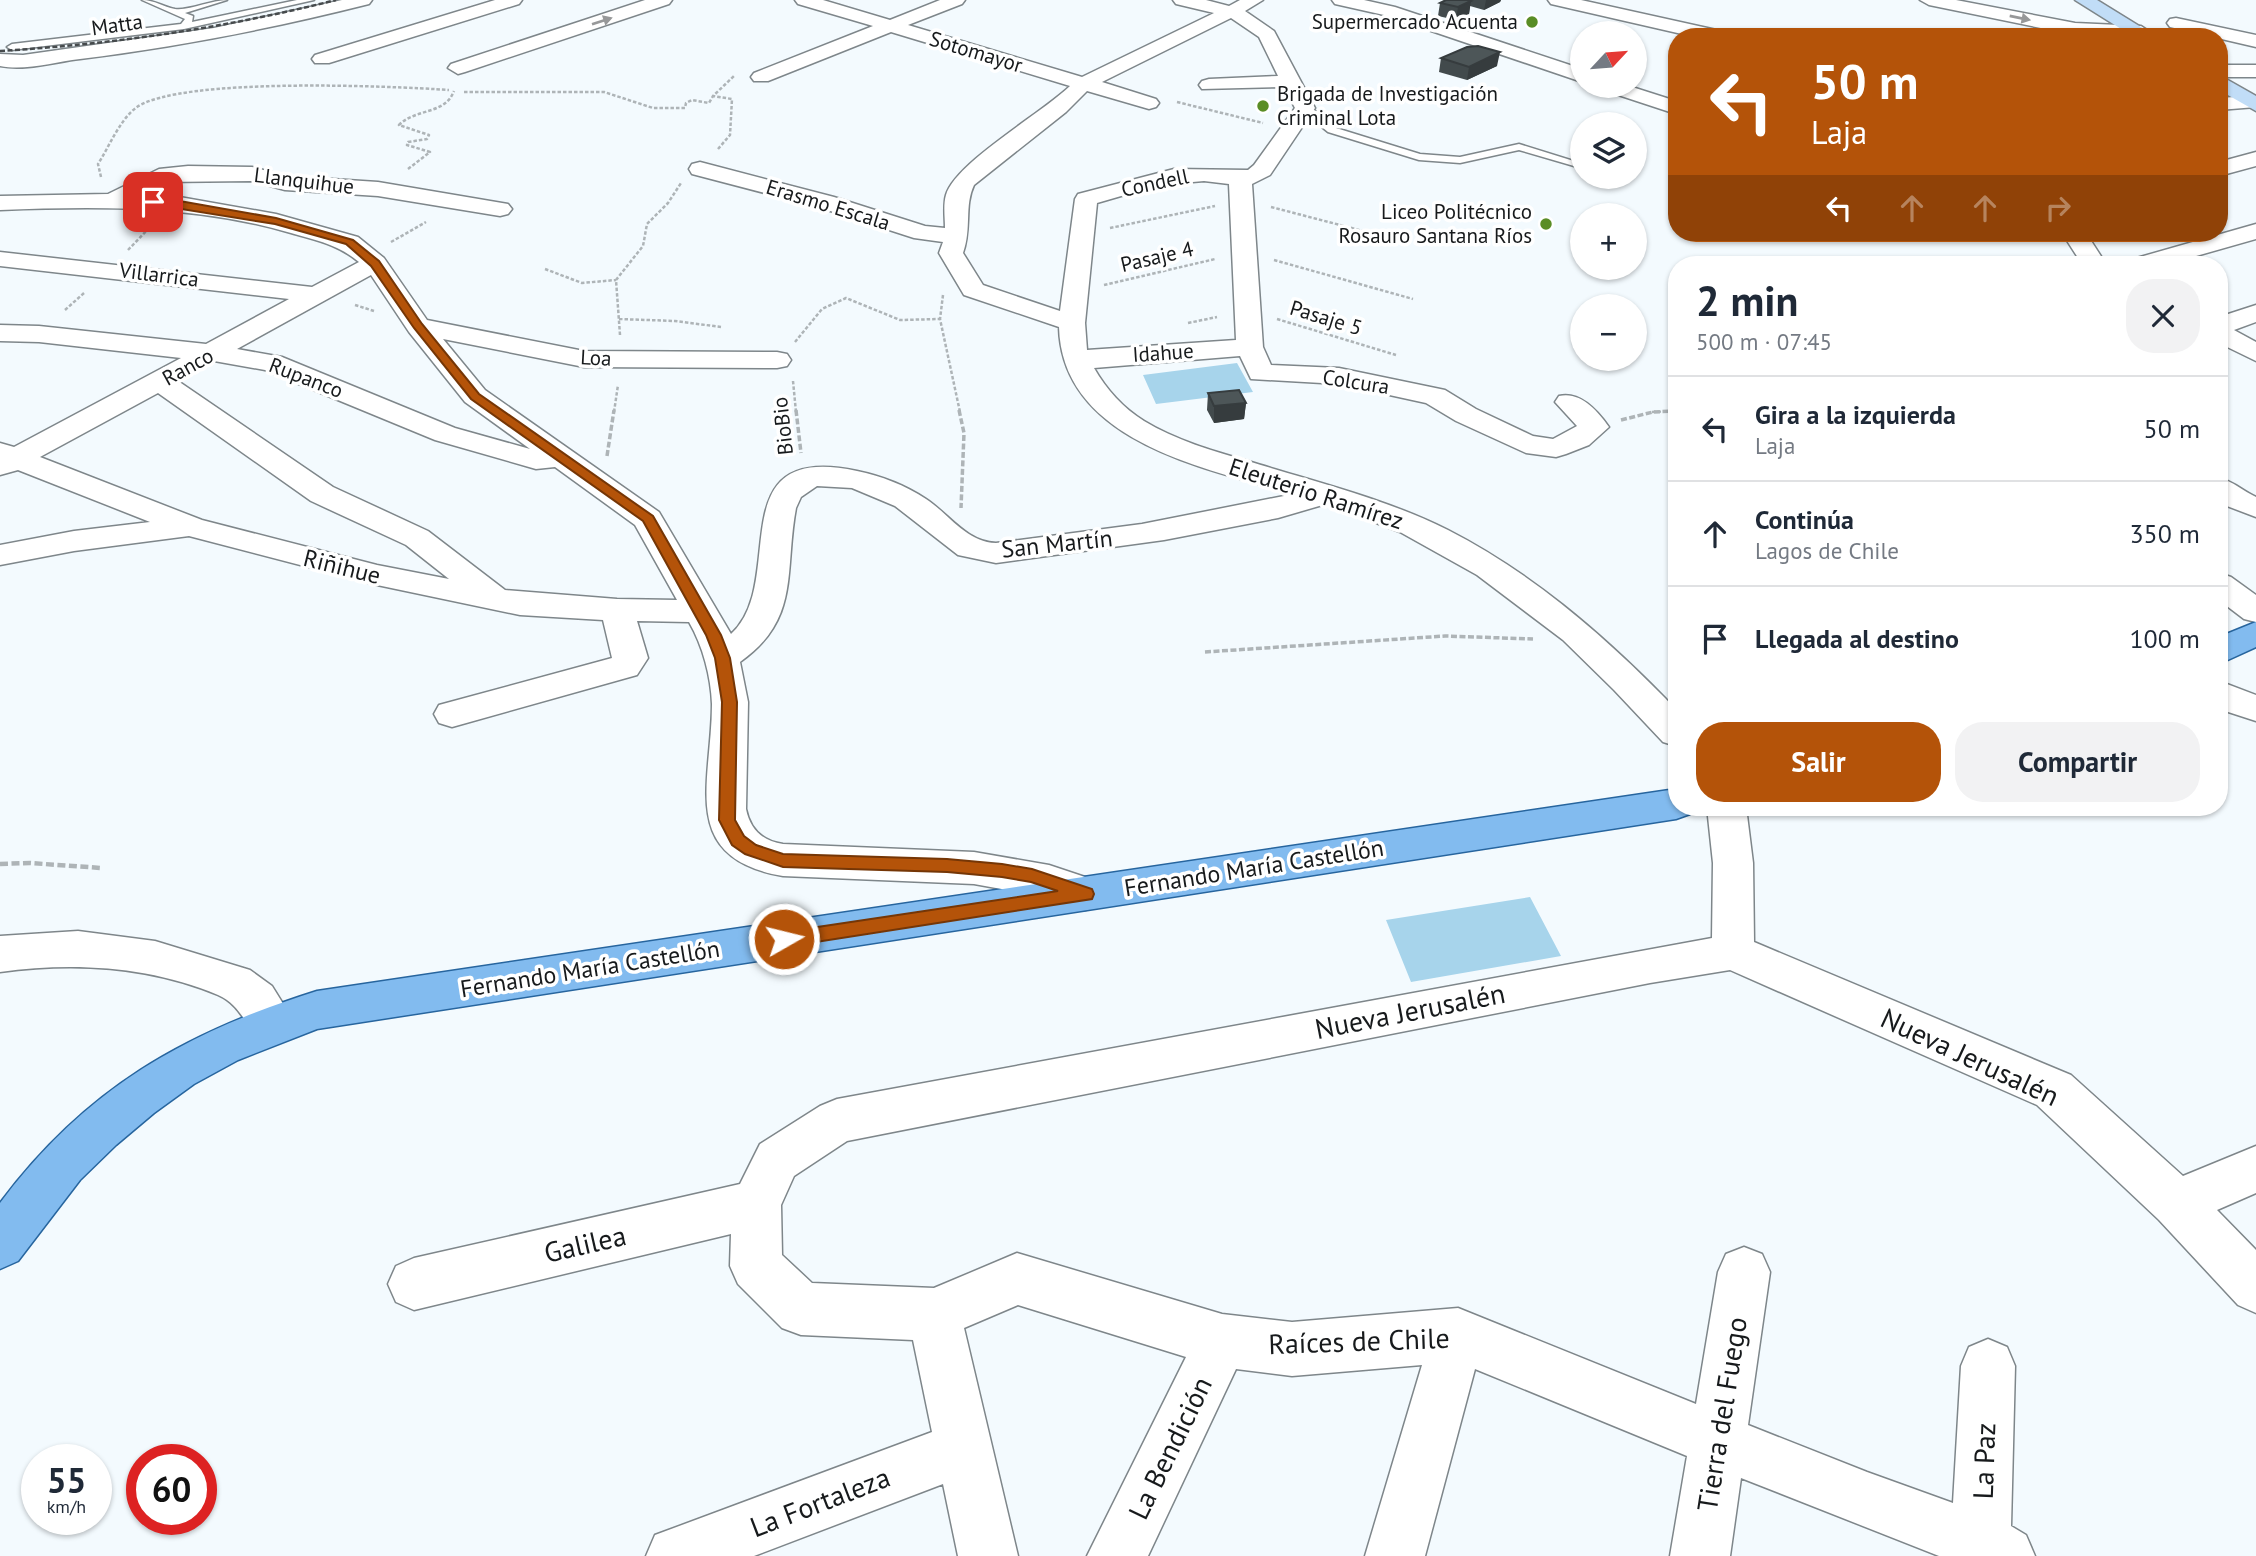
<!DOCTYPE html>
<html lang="es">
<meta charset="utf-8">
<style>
body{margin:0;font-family:"PT Sans",sans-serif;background:#f2f2f3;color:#1f2937;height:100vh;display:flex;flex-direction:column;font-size:26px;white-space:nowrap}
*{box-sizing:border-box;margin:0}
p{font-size:23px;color:#747a83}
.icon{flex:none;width:38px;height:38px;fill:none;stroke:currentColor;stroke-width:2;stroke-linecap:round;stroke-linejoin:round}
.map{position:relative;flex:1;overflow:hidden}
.panel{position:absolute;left:1668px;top:256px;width:560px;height:560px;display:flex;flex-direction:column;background:#fff;border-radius:28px;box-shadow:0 2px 5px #0004}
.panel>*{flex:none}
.top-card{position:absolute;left:1668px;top:28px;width:560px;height:214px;border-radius:28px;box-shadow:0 2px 5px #0004;background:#b45309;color:#fff;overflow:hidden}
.needle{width:46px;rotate:64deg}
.fabs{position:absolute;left:1570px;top:21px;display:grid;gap:14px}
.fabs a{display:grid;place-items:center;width:77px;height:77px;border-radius:50%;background:#fff;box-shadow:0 2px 5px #0004;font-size:35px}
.speed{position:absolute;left:21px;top:1444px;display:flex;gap:14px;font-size:35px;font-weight:700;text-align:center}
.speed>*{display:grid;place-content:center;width:91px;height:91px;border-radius:50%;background:#fff;box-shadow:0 2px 5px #0004;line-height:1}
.speed small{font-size:18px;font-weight:400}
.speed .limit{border:10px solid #d22;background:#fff;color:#111}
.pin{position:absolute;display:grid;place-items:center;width:60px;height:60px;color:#fff;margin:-30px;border-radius:14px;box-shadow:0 4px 10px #0006}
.me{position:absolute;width:77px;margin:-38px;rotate:82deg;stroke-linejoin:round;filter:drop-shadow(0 0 5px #0008)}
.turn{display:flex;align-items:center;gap:24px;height:147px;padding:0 28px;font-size:32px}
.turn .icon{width:91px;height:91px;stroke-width:2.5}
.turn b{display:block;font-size:49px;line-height:60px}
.lanes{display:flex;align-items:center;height:66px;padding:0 28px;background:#0003;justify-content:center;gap:35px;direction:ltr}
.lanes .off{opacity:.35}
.round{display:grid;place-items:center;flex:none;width:74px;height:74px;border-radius:28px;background:#f2f2f3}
.head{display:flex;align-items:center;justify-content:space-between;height:119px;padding:0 28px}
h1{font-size:42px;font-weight:800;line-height:52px}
.primary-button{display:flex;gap:14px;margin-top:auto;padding:14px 28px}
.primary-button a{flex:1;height:80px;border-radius:28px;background:#b45309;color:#fff;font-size:28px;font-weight:800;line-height:80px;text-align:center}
.primary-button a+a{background:#f2f2f3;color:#1f2937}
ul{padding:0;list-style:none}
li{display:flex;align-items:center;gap:21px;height:105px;padding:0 28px;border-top:2px solid #e0e1e3}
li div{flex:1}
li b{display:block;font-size:26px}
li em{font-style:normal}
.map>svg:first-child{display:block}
</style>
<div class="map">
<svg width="2256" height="1556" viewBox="0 0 2256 1556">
<rect width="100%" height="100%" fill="#f3fafe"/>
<!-- green -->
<path fill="#a7d4eb" d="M1237,363L1253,392L1156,404L1143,375Z
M1530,897L1561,956L1411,982L1386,920Z"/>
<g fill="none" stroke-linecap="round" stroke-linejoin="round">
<!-- lane casing -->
<g stroke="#7e868a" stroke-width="3">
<path id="lane" d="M142,0C155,0 163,7 175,9C189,11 211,0 227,0L185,13L193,16L192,22L297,0H314L184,29L12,50L7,47L12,44L181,24L185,19Z
M1301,106H1309L1336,128L1420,154L1460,157L1519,144L1580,163L1574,166L1519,150L1460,163L1419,160L1328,132L1301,110Z"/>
</g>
<!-- street casing -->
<g stroke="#7e868a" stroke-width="3">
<path id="street" d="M342,0H372L369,4C274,28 178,47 80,59C54,62 26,71 0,66V54L23,55L214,28Z
M495,0H522L519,4L329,63H315L312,59L315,55Z
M645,0H672L669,4L465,72L458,74L448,68L451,64Z
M795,0H823L890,20L940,0H965L962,4L908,25L1082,77L1214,13L1176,4L1173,0H1206L1229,6L1240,0H1263L1245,11L1274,31L1315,108L1270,175L1252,184L1263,347L1271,365L1339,368L1445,390L1476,409L1533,436L1553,439L1577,426L1555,402L1559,396C1580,391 1597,410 1609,427L1589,445L1566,454L1556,457L1526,453L1456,421L1426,403L1339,384L1251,379L1240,356L1094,368C1106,389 1123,408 1144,421C1175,440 1213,451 1248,461C1315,482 1384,498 1448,530C1530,572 1600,632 1665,698L1676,710V746L1663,742L1614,690L1563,640L1477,575L1400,532L1326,504L1278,518L1164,540L996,563L958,555L895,506L852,488L817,486L801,497L796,508C784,571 801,619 740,662L748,702L746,809C750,829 762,841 783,844L974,852L1049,865L1100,882L1106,894L1100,906L1085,910L1046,897L974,884L783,876C677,858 712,782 712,704C711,677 703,646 689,622L637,621L648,658L637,675L452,727L439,723L434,714L439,705L612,658L603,620L520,615L377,585L189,536L74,551L0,565V545L74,531L150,522L18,470L0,475V443L14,447L181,358L39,342L0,341V325L39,326L206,344L289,299L0,266V252L312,287L359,262C337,244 318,241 291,233C196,205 98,206 0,210V196L108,194L159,169L188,166L252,167L286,176L378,182L508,204L512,209L508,214L500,216L378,196L285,190L251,181L164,182L139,195L174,196L276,214L358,237L384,258L427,320L584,351L777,352L787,354L791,360L787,366L777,368L584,367L443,339L485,390L659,512L731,634C789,582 717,441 857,471C881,476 905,485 926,499C949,514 966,542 996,543L1142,524L1294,494C1207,469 1062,442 1059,327L964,295L939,253L943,242L914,238L818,207L692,174L689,169L692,164L700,162L834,197L925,226L945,228C945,218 943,205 946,195C955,163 1042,113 1070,86L891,32L768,81H754L751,77L754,73L873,26L798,4ZM1231,18L1259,37L1278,76L1209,79L1202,81L1199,85L1202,89L1284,87L1295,108L1254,165L1248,170L1174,169L1078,194L1075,199L1060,311L983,285L963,253C972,228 964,206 974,185L1066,112L1087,91L1149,109L1156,107L1159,103L1156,99L1102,82ZM1204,181L1229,184L1236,340L1087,350L1085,323L1097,203L1159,185ZM371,275L409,332L465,402L530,449L455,428L282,357L237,349ZM214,361L265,370L435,440L536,469L555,467L635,525L677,600L617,599L505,590L428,531L333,487L178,381ZM158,393L311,501L406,545L449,579L377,565L202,520L40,457Z
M1332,0H1364L1395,7L1582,69V82L1384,15L1335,4Z
M1548,0H1581L1721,31L1730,37H1695L1551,4Z
M1920,0H1956L2075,23L2141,26L2150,32L2144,37L2075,35L1929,5Z
M2176,18L2256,35V47L2170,27L2167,23L2170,19Z
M2219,65H2256V77H2219Z
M1600,86H1629L1676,101V114L1603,90Z
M2251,96L2256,97V107L2219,110V98Z
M2256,152V166L2219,176V162Z
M2256,224V239L2168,264H2130L2133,259Z
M2062,233H2086L2106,264H2082Z
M2256,305V322L2234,330L2256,342V361L2219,343V317Z
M2219,478C2233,481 2243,491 2256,497V517L2219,503Z
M2219,573L2231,577L2256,595V622L2244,619L2219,600Z
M2219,681L2256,695V721L2219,709Z
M1707,807H1746L1753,863L1754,942L2071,1075L2183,1176L2256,1146V1193L2217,1210L2256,1250V1313L2238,1305L2159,1220L2037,1105L1730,970L1650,983L847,1141L794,1176L781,1205L782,1255L812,1283L934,1288L1017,1253L1222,1314L1292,1322L1458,1308L1696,1404L1718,1272L1726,1254L1744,1247L1762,1254L1770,1272L1748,1425L1867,1472L1953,1503L1961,1366L1969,1347L1988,1339L2007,1347L2015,1366L2011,1526L2026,1535L2035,1556H1939L1741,1478L1730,1556H1670L1687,1456L1475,1369L1425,1556H1365L1422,1365L1292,1376L1236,1369L1148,1556H1087L1186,1357L1018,1305L964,1328L1018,1556H958L943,1484L754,1556H646L655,1535L932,1432L913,1340L801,1335L782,1328L738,1284L730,1266L731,1234L414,1310L396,1302L388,1284L396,1266L414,1258L740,1184L760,1144L820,1106L837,1099L1712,938L1713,863Z
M78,931L155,941L250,970L272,986L295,1023L288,1037C244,1052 254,1011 218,995C149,966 73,962 0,972V936Z"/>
</g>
<!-- secondary casing -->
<g stroke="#7e868a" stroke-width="3">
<path id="secondary" d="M2075,0H2097L2157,37H2134Z
M2219,75L2256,96V111L2219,90Z"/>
</g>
<!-- primary casing -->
<g stroke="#27659e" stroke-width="3">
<path id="primary" d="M2256,622V647L2219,664V637Z
M1676,789V807H1694L1690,814L1676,819L317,1029L238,1060L194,1084L154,1113L116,1145L80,1180L18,1261L0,1269V1203C85,1089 184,1033 317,991Z"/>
</g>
<!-- path-far2 -->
<path stroke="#aeb4b7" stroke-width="2.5" stroke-dasharray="3.5 2" stroke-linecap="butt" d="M464,92H604L653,108H685L686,103L692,100L709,103L713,96
M1177,102L1263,123
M718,149L730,135L732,99L713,96L734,76
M408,169L430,152L407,145L408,142L427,139L429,135L399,125C416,108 445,115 454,91
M101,177L98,164C109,147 120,119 137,107C182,77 390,86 449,90
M1271,207L1386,237
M1110,228L1215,206
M391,242L426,222
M128,250L151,226
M1274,260L1413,299
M545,269L582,283L616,280
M1104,285L1215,259
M943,295L940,319L960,412
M355,305L374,311
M65,310L84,293
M619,319L675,321L721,327
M1277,319L1396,355
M1188,323L1217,317
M620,335L616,280L643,246L647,224L668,203L681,183
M795,342L822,309L846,298L900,320L940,319
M793,381L796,412
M614,412L618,385
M1652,412L1676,411"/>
<!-- path-far1 -->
<path stroke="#aeb4b7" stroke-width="3.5" stroke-dasharray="6 2.5" stroke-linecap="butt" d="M796,410L801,453
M959,410L964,433L961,508
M1621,420L1653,412L1676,411
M607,456L614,410
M1205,652L1445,636L1533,639"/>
<!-- path -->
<path stroke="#aeb4b7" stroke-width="4.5" stroke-dasharray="8 3.5" stroke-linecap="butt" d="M0,864L30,863L101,868"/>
<!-- lane -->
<use href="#lane" fill="#fff" fill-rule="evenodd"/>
<!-- street -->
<use href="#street" fill="#fff" fill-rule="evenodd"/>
<!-- secondary -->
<use href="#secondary" fill="#c1ddf7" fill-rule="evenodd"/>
<!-- primary -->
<use href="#primary" fill="#82bbef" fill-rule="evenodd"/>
<!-- rail -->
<path stroke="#464a4c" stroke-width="2.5" stroke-dasharray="5 2.5" stroke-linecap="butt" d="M0,51C114,44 225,28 336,0"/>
</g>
<!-- wall -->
<path fill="#424a4c" d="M1446,0H1501L1500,2L1484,10L1470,6L1469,14L1456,20L1438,16L1440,3Z
M1441,58L1497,66L1467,80L1439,72Z
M1208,393L1246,403L1244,419L1214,423L1207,410Z"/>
<!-- shaded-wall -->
<path fill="#363c3e" d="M1486,0H1501L1500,2L1484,10Z
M1471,1L1469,14L1456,20L1458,7Z
M1500,52L1497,66L1467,80L1469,67Z
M1246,403L1244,419L1214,423V406Z"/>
<!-- building -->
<path fill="#4d5658" stroke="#363c3e" stroke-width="2" d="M1446,0H1467L1471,1L1458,7L1440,3Z
M1478,46L1500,52L1469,67L1441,58L1467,47Z
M1239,390L1246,403L1214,406L1208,393Z"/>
<!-- one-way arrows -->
<defs><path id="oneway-solid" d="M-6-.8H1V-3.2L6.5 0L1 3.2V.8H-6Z" transform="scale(1.75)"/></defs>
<g fill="#979899">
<use href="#oneway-solid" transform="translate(2020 18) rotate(11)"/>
<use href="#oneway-solid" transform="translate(602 21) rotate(-18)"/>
</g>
<!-- route -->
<path fill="#b45309" stroke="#753606" stroke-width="2" d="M150,200H174L276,218L353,240L379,261L422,324L479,394L653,516L721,635L730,658L737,702L735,820L744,836L756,845L783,854L947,859L1002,864L1032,869L1092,889L1094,894L1092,899L784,947L777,944L775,939L777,934L784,932L1058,891L1031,882L1002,877L947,872L783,867L745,854L732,845L719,820L722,702L715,658L706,635L643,521L471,399L414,328L371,266L346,244L275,224L150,204Z"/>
<!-- markers -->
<g fill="#5a8d25" stroke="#fff" stroke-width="2.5">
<circle cx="1532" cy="22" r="7"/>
<circle cx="1263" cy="106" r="7"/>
<circle cx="1546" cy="224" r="7"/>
</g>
<g text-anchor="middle" stroke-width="7" stroke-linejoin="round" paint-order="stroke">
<!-- far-poi labels -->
<g font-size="21" fill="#171a1c" stroke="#fff" text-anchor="end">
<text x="1518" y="29">Supermercado Acuenta</text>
<text x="1277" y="101" text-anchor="start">Brigada de Investigación<tspan x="1277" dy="24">Criminal Lota</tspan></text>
<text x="1532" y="219">Liceo Politécnico<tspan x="1532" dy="24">Rosauro Santana Ríos</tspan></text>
</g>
<!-- far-street labels -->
<g font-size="21" fill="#171a1c" stroke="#fff">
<text transform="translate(117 25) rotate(-8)" y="7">Matta</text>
<text transform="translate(976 52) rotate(17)" y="7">Sotomayor</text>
<text transform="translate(304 181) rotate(7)" y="7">Llanquihue</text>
<text transform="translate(1155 183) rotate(-12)" y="7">Condell</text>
<text transform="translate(828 205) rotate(17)" y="7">Erasmo Escala</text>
<text transform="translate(1157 257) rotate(-13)" y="7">Pasaje 4</text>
<text transform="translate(159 275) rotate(7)" y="7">Villarrica</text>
<text transform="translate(1326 318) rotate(17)" y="7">Pasaje 5</text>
<text transform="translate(1163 353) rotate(-4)" y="7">Idahue</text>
<text transform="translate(596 358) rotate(3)" y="7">Loa</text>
<text transform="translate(188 367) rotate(-29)" y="7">Ranco</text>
<text transform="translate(306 378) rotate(21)" y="7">Rupanco</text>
<text transform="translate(1356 382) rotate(9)" y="7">Colcura</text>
<text transform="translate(783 426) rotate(-96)" y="7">BioBio</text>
</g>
<!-- street labels -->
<g font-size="24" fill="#171a1c" stroke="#fff">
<text transform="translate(1316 494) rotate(18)" y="8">Eleuterio Ramírez</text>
<text transform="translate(1057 544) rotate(-6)" y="8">San Martín</text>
<text transform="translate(342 567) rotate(14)" y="8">Riñihue</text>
<text transform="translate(1254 868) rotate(-9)" y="8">Fernando María Castellón</text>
<text transform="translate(590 969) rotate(-9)" y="8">Fernando María Castellón</text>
</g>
<!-- near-street labels -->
<g font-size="28" fill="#171a1c" stroke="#fff">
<text transform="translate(1410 1011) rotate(-11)" y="10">Nueva Jerusalén</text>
<text transform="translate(1970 1057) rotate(25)" y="10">Nueva Jerusalén</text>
<text transform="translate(585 1244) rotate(-13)" y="10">Galilea</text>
<text transform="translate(1359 1341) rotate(-2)" y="10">Raíces de Chile</text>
<text transform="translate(1722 1414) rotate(-81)" y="10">Tierra del Fuego</text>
<text transform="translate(1170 1448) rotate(-64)" y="10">La Bendición</text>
<text transform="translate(1984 1461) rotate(-88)" y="10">La Paz</text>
<text transform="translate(820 1502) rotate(-21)" y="10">La Fortaleza</text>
</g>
</g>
</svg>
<div class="fabs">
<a><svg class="needle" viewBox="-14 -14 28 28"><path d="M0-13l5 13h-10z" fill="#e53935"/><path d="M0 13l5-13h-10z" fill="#747a83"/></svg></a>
<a><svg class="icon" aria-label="layers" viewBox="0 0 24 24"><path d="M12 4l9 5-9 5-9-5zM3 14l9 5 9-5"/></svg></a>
<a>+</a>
<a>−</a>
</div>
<div class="speed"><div>55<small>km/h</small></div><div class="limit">60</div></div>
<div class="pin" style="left:153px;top:202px;background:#d93025"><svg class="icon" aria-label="arrive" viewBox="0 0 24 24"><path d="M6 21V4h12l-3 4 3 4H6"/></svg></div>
<svg class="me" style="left:784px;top:939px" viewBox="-20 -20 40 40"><circle r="17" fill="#b45309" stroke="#fff" stroke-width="3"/><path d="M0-11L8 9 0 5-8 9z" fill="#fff"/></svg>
<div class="top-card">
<div class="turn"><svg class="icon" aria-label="left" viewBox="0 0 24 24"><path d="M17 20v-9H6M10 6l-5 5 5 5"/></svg><div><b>50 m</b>Laja</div></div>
<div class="lanes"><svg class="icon" aria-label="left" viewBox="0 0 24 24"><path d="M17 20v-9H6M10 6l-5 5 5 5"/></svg><svg class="icon off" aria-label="ahead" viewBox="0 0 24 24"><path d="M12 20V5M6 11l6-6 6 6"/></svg><svg class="icon off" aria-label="ahead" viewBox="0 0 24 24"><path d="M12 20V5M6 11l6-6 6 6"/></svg><svg class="icon off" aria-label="right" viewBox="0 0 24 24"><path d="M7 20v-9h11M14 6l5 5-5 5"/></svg></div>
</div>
<section class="panel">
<div class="head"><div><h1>2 min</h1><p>500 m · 07:45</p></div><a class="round"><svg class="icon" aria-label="close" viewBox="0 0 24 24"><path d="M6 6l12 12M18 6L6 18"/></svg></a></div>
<ul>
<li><svg class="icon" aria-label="left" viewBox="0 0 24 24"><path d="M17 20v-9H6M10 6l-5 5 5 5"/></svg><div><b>Gira a la izquierda</b><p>Laja</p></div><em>50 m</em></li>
<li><svg class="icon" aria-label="ahead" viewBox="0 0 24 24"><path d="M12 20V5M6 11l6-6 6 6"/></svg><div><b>Continúa</b><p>Lagos de Chile</p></div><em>350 m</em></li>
<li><svg class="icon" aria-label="arrive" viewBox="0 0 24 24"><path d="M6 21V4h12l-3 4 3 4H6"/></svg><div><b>Llegada al destino</b></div><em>100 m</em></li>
</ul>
<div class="primary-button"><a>Salir</a><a>Compartir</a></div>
</section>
</div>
